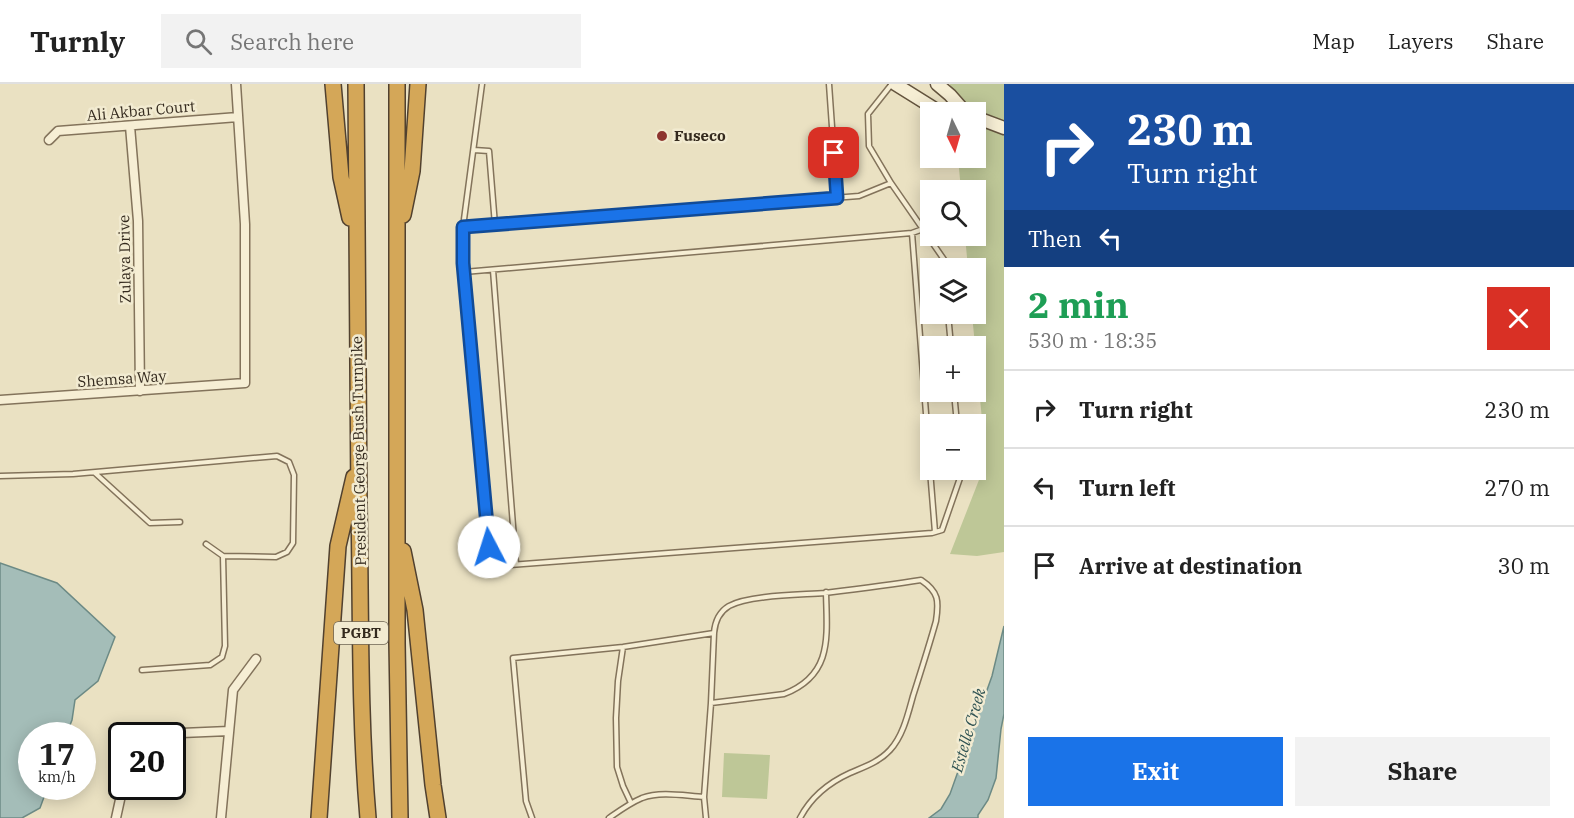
<!DOCTYPE html>
<meta charset="utf-8">
<style>
body{margin:0;font-family:"IBM Plex Serif",serif;background:#f2f2f2;color:#222;height:100vh;display:flex;flex-direction:column;font-size:22px;white-space:nowrap}
*{box-sizing:border-box;margin:0}
p{font-size:20px;color:#767676}
.icon{flex:none;width:33px;height:33px;fill:none;stroke:currentColor;stroke-width:2;stroke-linecap:round;stroke-linejoin:round}
.map{position:relative;flex:1;overflow:hidden}
.side{display:flex;flex-direction:column;background:#fff;width:570px}
.side>*{flex:none}
.hud{background:#1a4fa0;color:#fff;overflow:hidden}
.needle{width:39px;rotate:175deg}
.fabs{position:absolute;left:920px;top:18px;display:grid;gap:12px}
.fabs a{display:grid;place-items:center;width:66px;height:66px;border-radius:0px;background:#fff;box-shadow:0 3px 15px #0003;font-size:30px}
.speed{position:absolute;left:18px;top:638px;display:flex;gap:12px;font-size:30px;font-weight:700;text-align:center}
.speed>*{display:grid;place-content:center;width:78px;height:78px;border-radius:50%;background:#fff;box-shadow:0 3px 15px #0003;line-height:1}
.speed small{font-size:15px;font-weight:400}
.speed .limit{border:3px solid #111;border-radius:9px;background:#fff;color:#111}
.pin{position:absolute;display:grid;place-items:center;width:51px;height:51px;color:#fff;margin:-26px;border-radius:12px;box-shadow:0 3px 9px #0006}
.me{position:absolute;width:66px;margin:-33px;rotate:355deg;stroke-linejoin:round;filter:drop-shadow(0 0 4px #0008)}
.turn{display:flex;align-items:center;gap:21px;height:126px;padding:0 24px;font-size:27px}
.turn .icon{width:78px;height:78px;stroke-width:2.5}
.turn b{display:block;font-size:42px;line-height:51px}
.then{display:flex;align-items:center;height:57px;padding:0 24px;background:#0003;gap:12px;font-size:22px}
.round{display:grid;place-items:center;flex:none;width:63px;height:63px;border-radius:0px;background:#f2f2f2}
.head{display:flex;align-items:center;justify-content:space-between;height:102px;padding:0 24px}
h1{font-size:36px;font-weight:800;line-height:45px;color:#1e9e55}
.button{display:flex;gap:12px;margin-top:auto;padding:12px 24px}
.button a{flex:1;height:69px;border-radius:0px;background:#1a73e8;color:#fff;font-size:24px;font-weight:800;line-height:69px;text-align:center}
.button a+a{background:#f2f2f2;color:#222}
ul{padding:0;list-style:none}
li{display:flex;align-items:center;gap:18px;height:78px;padding:0 24px;border-top:2px solid #e0e0e0}
li div{flex:1}
li b{display:block;font-size:22px}
li em{font-style:normal}
header{display:flex;align-items:center;gap:36px;box-sizing:border-box;height:84px;padding:0 30px;background:#fff;border-bottom:2px solid #e0e0e0}
header strong{font-size:28px}
nav{display:flex;gap:33px;margin-inline-start:auto;font-size:21px}
.search{width:420px;height:54px;background:#f2f2f2;display:flex;align-items:center;gap:15px;box-sizing:border-box;padding:0 21px;border-radius:0px;color:#767676;font-size:22px}
main{display:flex;flex:1;min-height:0}
.map>svg:first-child{display:block}
</style>
<header>
<strong>Turnly</strong>
<div class="search"><svg class="icon" aria-label="search" viewBox="0 0 24 24"><circle cx="10" cy="10" r="6"/><path d="M15 15l6 6"/></svg>Search here</div>
<nav><a>Map</a><a>Layers</a><a>Share</a></nav>
</header>
<main>
<div class="map">
<svg width="1004" height="734" viewBox="0 0 1004 734">
<rect width="100%" height="100%" fill="#eae1c2"/>
<!-- green -->
<path fill="#bec797" d="M950,0H1004V468L977,472L950,470L986,378L972,230H975V184H968L965,152H975V106H961L958,74H975V28H953Z
M724,669L770,671L767,715L722,713Z"/>
<!-- water -->
<path fill="#a4bdb8" stroke="#6c8a85" stroke-width="1.5" d="M0,479L57,499L115,553L98,597L75,616L72,636L66,651H32V702H48L40,724L22,734H0Z
M1004,542V630L1001,645L996,694L988,716L978,731V734H929L941,725L950,710L992,592Z"/>
<g fill="none" stroke-linecap="round" stroke-linejoin="round">
<!-- lane casing -->
<g stroke="#83735b" stroke-width="7">
<path id="lane" d="M482,0L463,143L859,112L891,99L869,62L868,30L891,1
M829,0L837,114
M474,66L489,67L495,141
M891,99L945,177V184
M463,143L464,188L489,463L494,476L510,481L932,449L942,446L960,394V386
M912,149L930,381
M493,186L516,480
M464,188L912,149L923,145
M948,230L951,262
M954,308L957,340
M930,386L935,448
M95,389L150,439L180,438
M0,392L73,390L277,372L289,378L294,391L293,459L287,468L276,473L223,472L206,460
M623,563L618,597L616,634L617,683L623,702L631,719
M142,586L210,581L222,573L225,562L223,472
M711,619L784,610C833,591 827,553 826,508
M532,734L526,717L513,574L623,563L714,549
M609,734C619,727 630,719 642,714C661,707 685,712 704,713
M706,734L704,713L711,619L714,549C715,537 719,528 729,522C750,511 800,511 825,509C857,505 889,501 921,496C939,508 939,517 936,537C929,562 921,587 913,612C908,630 903,652 890,666C879,678 864,683 850,689C828,699 811,713 800,734"/>
</g>
<!-- street casing -->
<g stroke="#83735b" stroke-width="11">
<path id="street" d="M130,42L138,137L140,307
M49,56L58,47L238,33
M0,316L245,299V140L236,0
M134,651L229,647
M116,734L123,702
M221,734L233,606L256,575"/>
</g>
<!-- secondary casing -->
<g stroke="#64543e" stroke-width="15">
<path id="secondary" d="M895,0L940,28
M937,0L950,11L965,28
M975,33L1004,44"/>
</g>
<!-- highway casing -->
<g stroke="#51412f" stroke-width="18">
<path id="highway" d="M333,0L341,93L350,134
M356,0C356,141 358,281 359,421C361,526 359,630 368,734
M397,0V559L400,734
M403,131L412,87L418,0
M403,467L415,526L433,701L438,734
M319,734L338,462L354,393"/>
</g>
<!-- lane -->
<use href="#lane" stroke="#f6eed4" stroke-width="4"/>
<!-- street -->
<use href="#street" stroke="#f6eed4" stroke-width="8"/>
<!-- secondary -->
<use href="#secondary" stroke="#f6eed4" stroke-width="12"/>
<!-- highway -->
<use href="#highway" stroke="#d4a758" stroke-width="15"/>
</g>
<g fill="none" stroke-linecap="round" stroke-linejoin="round">
<!-- route casing -->
<g stroke="#114b97" stroke-width="15">
<path id="route" d="M489,463L463,179V143L837,114L834,69"/>
</g>
<!-- route -->
<use href="#route" stroke="#1a73e8" stroke-width="10"/>
</g>
<!-- markers -->
<circle fill="#8d352f" stroke="#f2ebd1" stroke-width="2" cx="662" cy="52" r="6"/>
<g text-anchor="middle" stroke-width="5" stroke-linejoin="round" paint-order="stroke">
<!-- shield labels -->
<rect fill="#f2ebd1" stroke="#6d6454" stroke-width="1.5" x="334" y="538" width="54" height="22" rx="4.5"/>
<g font-size="14" font-weight="bold" fill="#342a1e">
<text x="361" y="554">PGBT</text>
</g>
<!-- street labels -->
<g font-size="15" fill="#342a1e" stroke="#f2ebd1">
<text transform="translate(141 27) rotate(-5)" y="5">Ali Akbar Court</text>
<text transform="translate(125 175) rotate(-91)" y="5">Zulaya Drive</text>
<text transform="translate(122 295) rotate(-4)" y="5">Shemsa Way</text>
<text transform="translate(359 367) rotate(-91)" y="5">President George Bush Turnpike</text>
</g>
<!-- poi labels -->
<g font-size="15" font-weight="bold" fill="#342a1e" stroke="#f2ebd1" text-anchor="start">
<text x="674" y="57">Fuseco</text>
</g>
<!-- water labels -->
<g font-size="16" font-style="italic" fill="#2e5252" stroke="#f2ebd1">
<text transform="translate(968 646) rotate(-74)" y="6">Estelle Creek</text>
</g>
</g>
</svg>
<div class="fabs">
<a><svg class="needle" viewBox="-14 -14 28 28"><path d="M0-13l5 13h-10z" fill="#e53935"/><path d="M0 13l5-13h-10z" fill="#767676"/></svg></a>
<a><svg class="icon" aria-label="search" viewBox="0 0 24 24"><circle cx="10" cy="10" r="6"/><path d="M15 15l6 6"/></svg></a>
<a><svg class="icon" aria-label="layers" viewBox="0 0 24 24"><path d="M12 4l9 5-9 5-9-5zM3 14l9 5 9-5"/></svg></a>
<a>+</a>
<a>−</a>
</div>
<div class="speed"><div>17<small>km/h</small></div><div class="limit">20</div></div>
<div class="pin" style="left:834px;top:69px;background:#d93025"><svg class="icon" aria-label="arrive" viewBox="0 0 24 24"><path d="M6 21V4h12l-3 4 3 4H6"/></svg></div>
<svg class="me" style="left:489px;top:463px" viewBox="-20 -20 40 40"><circle r="19" fill="#fff"/><path d="M0-13L10 11 0 6-10 11z" fill="#1a73e8"/></svg>
</div>
<section class="side">
<div class="hud">
<div class="turn"><svg class="icon" aria-label="right" viewBox="0 0 24 24"><path d="M7 20v-9h11M14 6l5 5-5 5"/></svg><div><b>230 m</b>Turn right</div></div>
<div class="then">Then<svg class="icon" aria-label="left" viewBox="0 0 24 24"><path d="M17 20v-9H6M10 6l-5 5 5 5"/></svg></div>
</div>
<div class="head"><div><h1>2 min</h1><p>530 m · 18:35</p></div><a class="round" style="background:#d93025;color:#fff"><svg class="icon" aria-label="close" viewBox="0 0 24 24"><path d="M6 6l12 12M18 6L6 18"/></svg></a></div>
<ul>
<li><svg class="icon" aria-label="right" viewBox="0 0 24 24"><path d="M7 20v-9h11M14 6l5 5-5 5"/></svg><div><b>Turn right</b></div><em>230 m</em></li>
<li><svg class="icon" aria-label="left" viewBox="0 0 24 24"><path d="M17 20v-9H6M10 6l-5 5 5 5"/></svg><div><b>Turn left</b></div><em>270 m</em></li>
<li><svg class="icon" aria-label="arrive" viewBox="0 0 24 24"><path d="M6 21V4h12l-3 4 3 4H6"/></svg><div><b>Arrive at destination</b></div><em>30 m</em></li>
</ul>
<div class="button"><a>Exit</a><a>Share</a></div>
</section>
</main>
